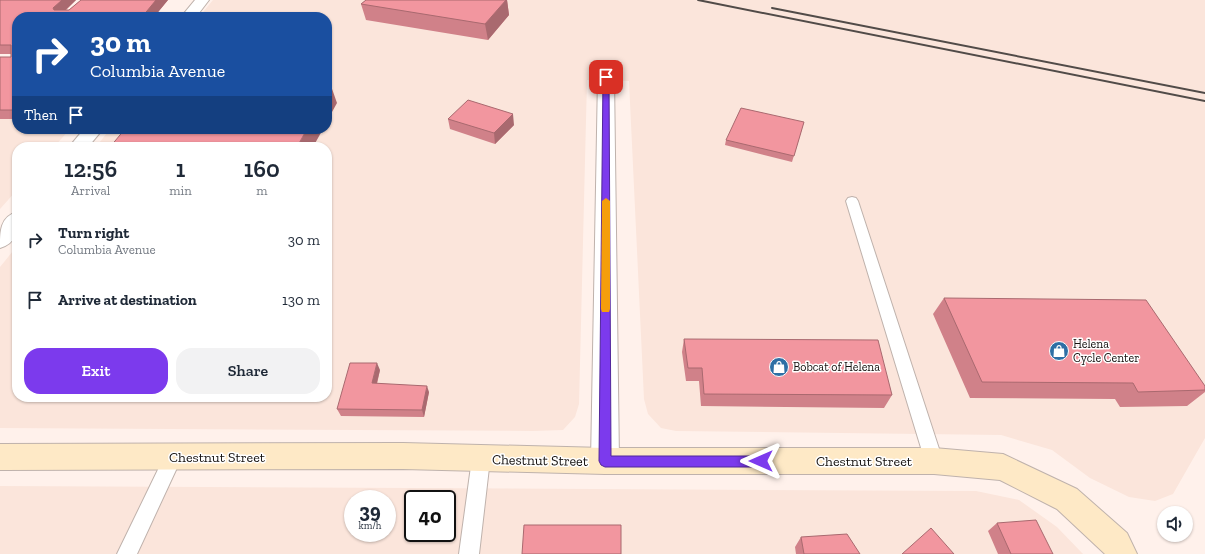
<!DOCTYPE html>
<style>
body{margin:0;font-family:"Zilla Slab",serif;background:#f2f2f3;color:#1f2937;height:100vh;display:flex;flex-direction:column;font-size:15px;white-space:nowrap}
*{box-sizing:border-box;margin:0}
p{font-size:13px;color:#747a83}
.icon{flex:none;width:22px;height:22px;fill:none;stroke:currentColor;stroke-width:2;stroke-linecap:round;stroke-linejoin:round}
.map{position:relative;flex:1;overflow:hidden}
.sheet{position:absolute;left:12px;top:142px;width:320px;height:260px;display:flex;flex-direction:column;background:#fff;border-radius:16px;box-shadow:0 1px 3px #0004}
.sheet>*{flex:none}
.top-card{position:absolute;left:12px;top:12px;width:320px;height:122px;border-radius:16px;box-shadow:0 1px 3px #0004;background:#1a4fa0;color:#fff;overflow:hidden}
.controls{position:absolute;left:1157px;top:506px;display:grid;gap:8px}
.controls a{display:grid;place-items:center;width:36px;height:36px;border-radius:50%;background:#fff;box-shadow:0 1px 3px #0004;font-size:20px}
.speed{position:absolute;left:344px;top:490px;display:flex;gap:8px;font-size:20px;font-weight:700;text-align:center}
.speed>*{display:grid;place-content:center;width:52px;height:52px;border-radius:50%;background:#fff;box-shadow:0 1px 3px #0004;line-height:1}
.speed small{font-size:10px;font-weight:400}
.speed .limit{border:2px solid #111;border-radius:6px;background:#fff;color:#111}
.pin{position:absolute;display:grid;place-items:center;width:34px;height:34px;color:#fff;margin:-17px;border-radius:8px;box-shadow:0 2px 6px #0006}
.me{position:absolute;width:44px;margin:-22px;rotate:270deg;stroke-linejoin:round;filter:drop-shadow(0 0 3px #0008)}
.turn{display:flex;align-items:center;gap:14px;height:84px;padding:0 12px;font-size:18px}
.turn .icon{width:52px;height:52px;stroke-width:2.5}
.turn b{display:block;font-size:28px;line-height:34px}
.then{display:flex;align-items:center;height:38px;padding:0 12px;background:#0003;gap:8px;font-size:15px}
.eta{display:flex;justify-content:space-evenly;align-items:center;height:68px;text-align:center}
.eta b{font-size:24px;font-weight:600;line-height:28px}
.cta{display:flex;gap:8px;margin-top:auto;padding:8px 12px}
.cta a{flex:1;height:46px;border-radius:16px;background:#7c3aed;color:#fff;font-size:16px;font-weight:600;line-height:46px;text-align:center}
.cta a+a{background:#f2f2f3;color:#1f2937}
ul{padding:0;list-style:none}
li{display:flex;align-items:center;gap:12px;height:60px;padding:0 12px}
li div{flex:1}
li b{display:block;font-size:15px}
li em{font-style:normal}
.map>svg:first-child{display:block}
</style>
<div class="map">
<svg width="1205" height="554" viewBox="0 0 1205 554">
<rect width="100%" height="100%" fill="#fff1eb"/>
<!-- built -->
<path fill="#fbe5db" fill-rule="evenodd" d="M213,0H1205V438L1173,494L1155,501L1129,497L1090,478L1052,450L1001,435L676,431L661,428L648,414L644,399L629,81L587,80L579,404L575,417L563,430L533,431L0,428V267L17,246V397H327V147H96L110,129H327V17H199Z
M0,106L17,107V129H70L54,147H17V190L0,209Z
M0,486L976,491L1019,500L1057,527L1083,554H0ZM353,499H387V533H353ZM413,499H447V533H413Z"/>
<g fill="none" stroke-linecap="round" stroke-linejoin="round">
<!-- lane casing -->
<g stroke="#bfb2ac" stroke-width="2">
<path id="lane" d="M852,197L856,198L858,201L943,461L940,467L934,469L928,467L925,461L846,201L848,198Z
M173,449L179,451L182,457L137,554H117L167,451Z
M481,451L487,453L490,459L479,554H459L472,459L475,453Z"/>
</g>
<!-- street casing -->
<g stroke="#bfb2ac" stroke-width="2">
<path id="street" d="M195,0H209L196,17H181Z
M606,72L612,74L614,77L619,461L615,470L605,474L595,470L591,461L598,77L600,74Z
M84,129H103L88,147H69Z
M17,212C17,228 19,242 0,248C0,231 0,217 17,212Z"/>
</g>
<!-- secondary casing -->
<g stroke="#bfb2ac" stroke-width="2">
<path id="secondary" d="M403,443L605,448H934L1003,454L1077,489L1127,533L1137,554H1105L1057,509L1000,480L934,474H605L403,469L0,470V444Z"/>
</g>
<!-- lane -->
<use href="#lane" fill="#fff" fill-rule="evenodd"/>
<!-- street -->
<use href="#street" fill="#fff" fill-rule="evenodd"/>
<!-- secondary -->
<use href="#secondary" fill="#fee9c6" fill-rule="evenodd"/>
<!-- rail -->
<path stroke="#514b48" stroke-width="2" d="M698,0L1205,101
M772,8L1205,93"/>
</g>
<!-- wall -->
<path fill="#d08189" d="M0,0H76L66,10H69L81,0H168L154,17H17V119H0V57H11V54H0Z
M366,0H507L509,15L488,40L366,20L361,4Z
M448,119L514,125L495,144L450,129Z
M804,122L792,162L725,145L726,140Z
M944,298L1205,386V392L1187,406L1120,407L1115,399L970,398L933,314Z
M684,339L892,395L884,408L701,406L699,381H686L682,352Z
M380,370L377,384L429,392L424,417L341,416L337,409Z
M997,523L1053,554H998L988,531Z
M801,537L860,554H796L795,547Z"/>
<!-- shaded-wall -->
<path fill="#a9696f" d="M62,0H76L58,17L53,8Z
M156,0H168L154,17H142Z
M506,0H507L509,15L488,40L485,24Z
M331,86L337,103L327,121V93Z
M513,114L514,125L495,144L494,133Z
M307,129H323L313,147H297Z
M377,363L380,370L375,390L372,383Z
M427,386L429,392L424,417L422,410Z"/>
<!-- building -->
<path fill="#f2969f" stroke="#a9696f" d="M0,0H62L53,8L54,10H69L81,0H156L142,17H17V110H0V57H11V45H0Z
M366,0H506L485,24L361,4Z
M327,86H331L327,93Z
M468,100L513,114L494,133L448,119Z
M741,108L804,122L794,156L726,140Z
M125,129H307L297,147H110Z
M944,298L1146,300L1205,386V390L1138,392L1133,383L982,382Z
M684,339L878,340L892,395L704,394L702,368H688Z
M350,363H377L372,383L427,386L422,410L337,409Z
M1036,520L1053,554H1011L997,523Z
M524,525H621V554H522Z
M931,528L954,554H902Z
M847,534L860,554H804L801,537Z"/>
<!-- route -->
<path fill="#7c3aed" stroke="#51269a" d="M606,75L609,77L611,456H761L765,457L767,461L765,465L761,467H605L601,465L599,461L603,77Z"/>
<!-- slow -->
<path fill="#f59e0b" d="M606,198L610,201V309L609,312H602L601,309L602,201Z"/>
<!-- icons -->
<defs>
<g id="shop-disc" transform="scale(1)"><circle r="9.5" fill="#2e6fa5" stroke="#fff"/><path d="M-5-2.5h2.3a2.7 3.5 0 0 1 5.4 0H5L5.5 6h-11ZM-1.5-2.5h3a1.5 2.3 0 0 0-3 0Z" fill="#fff"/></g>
</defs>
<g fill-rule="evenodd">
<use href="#shop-disc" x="1059" y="351"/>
<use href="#shop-disc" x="779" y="367"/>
</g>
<g text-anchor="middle" stroke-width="3" stroke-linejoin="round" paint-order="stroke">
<!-- poi labels -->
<g font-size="12" fill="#130f0d" stroke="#fff" text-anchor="start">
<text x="1073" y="348">Helena<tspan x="1073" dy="14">Cycle Center</tspan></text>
<text x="793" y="371">Bobcat of Helena</text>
</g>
<!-- near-street labels -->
<g font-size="14" fill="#130f0d" stroke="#fff">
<text x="217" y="462">Chestnut Street</text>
<text transform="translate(540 460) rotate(1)" y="5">Chestnut Street</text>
<text x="864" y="466">Chestnut Street</text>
</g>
</g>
</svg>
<div class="controls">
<a><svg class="icon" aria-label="sound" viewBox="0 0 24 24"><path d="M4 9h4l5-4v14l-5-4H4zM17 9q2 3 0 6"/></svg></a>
</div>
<div class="speed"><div>39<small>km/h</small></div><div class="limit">40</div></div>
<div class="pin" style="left:606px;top:77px;background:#d93025"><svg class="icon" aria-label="arrive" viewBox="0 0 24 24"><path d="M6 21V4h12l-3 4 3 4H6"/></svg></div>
<svg class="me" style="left:761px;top:461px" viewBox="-20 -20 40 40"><path d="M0-17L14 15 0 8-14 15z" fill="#7c3aed" stroke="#fff" stroke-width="4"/></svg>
<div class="top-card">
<div class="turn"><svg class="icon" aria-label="right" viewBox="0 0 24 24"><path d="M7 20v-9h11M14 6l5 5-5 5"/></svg><div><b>30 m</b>Columbia Avenue</div></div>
<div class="then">Then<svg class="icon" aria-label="arrive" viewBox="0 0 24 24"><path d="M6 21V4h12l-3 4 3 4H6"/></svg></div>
</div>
<section class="sheet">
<div class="eta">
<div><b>12:56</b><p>Arrival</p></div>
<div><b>1</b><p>min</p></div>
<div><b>160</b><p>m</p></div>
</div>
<ul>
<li><svg class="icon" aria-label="right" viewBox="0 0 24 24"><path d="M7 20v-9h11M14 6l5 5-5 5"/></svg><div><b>Turn right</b><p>Columbia Avenue</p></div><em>30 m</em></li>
<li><svg class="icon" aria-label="arrive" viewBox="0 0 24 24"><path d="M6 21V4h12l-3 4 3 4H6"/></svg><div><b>Arrive at destination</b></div><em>130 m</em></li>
</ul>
<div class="cta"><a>Exit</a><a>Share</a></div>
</section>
</div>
